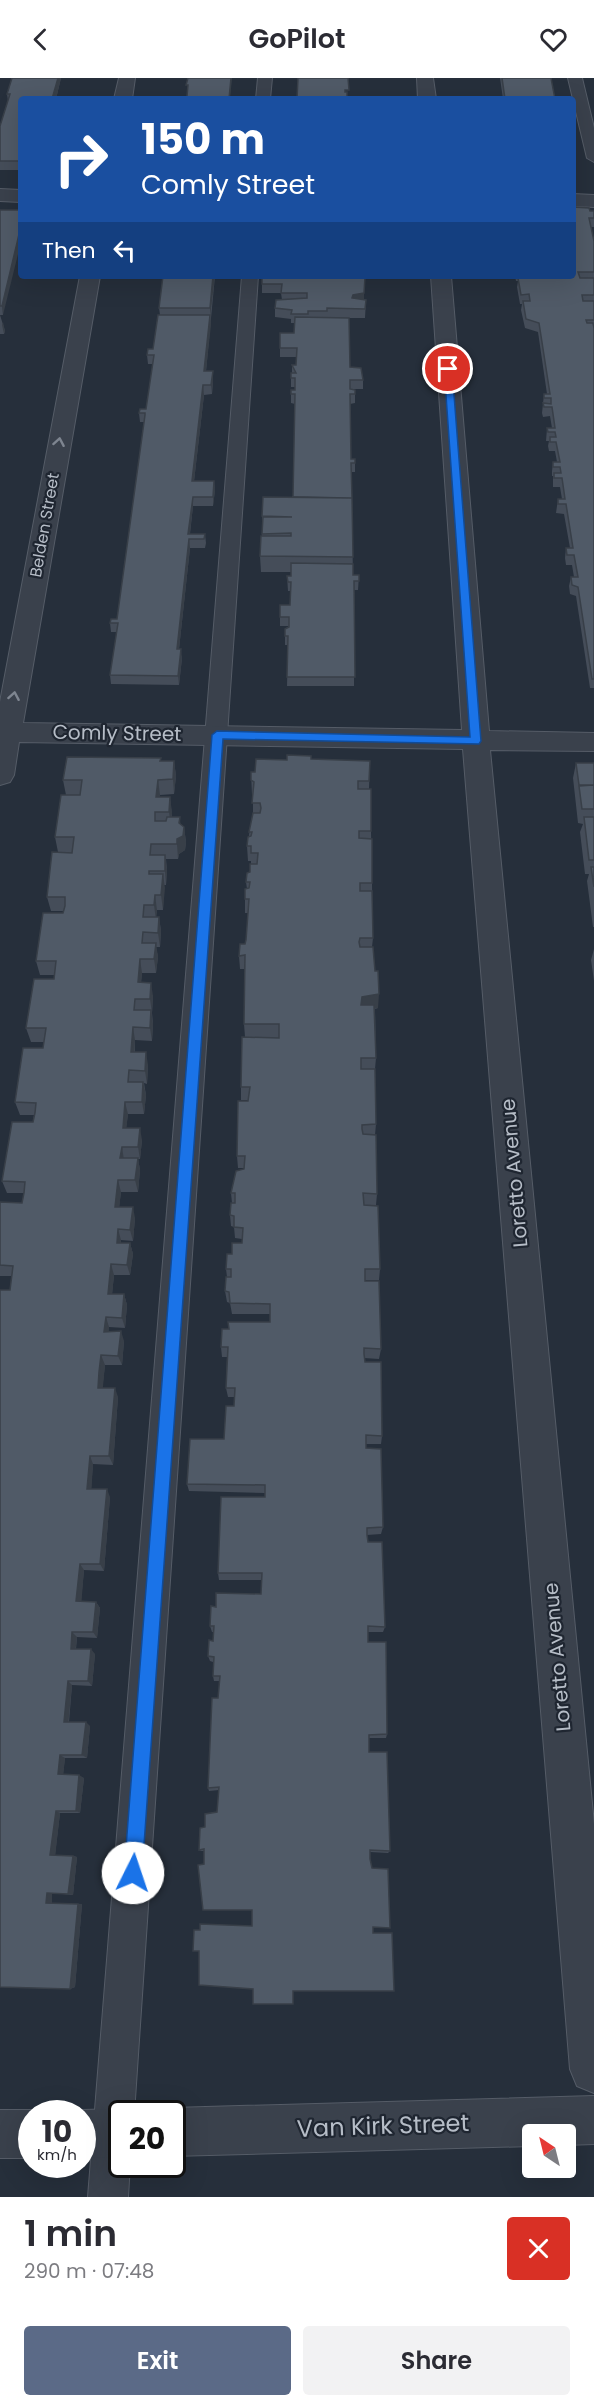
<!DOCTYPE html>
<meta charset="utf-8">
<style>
body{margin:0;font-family:Poppins,sans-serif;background:#f2f2f3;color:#2b2b33;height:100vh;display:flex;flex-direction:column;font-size:22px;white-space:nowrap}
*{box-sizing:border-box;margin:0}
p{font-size:20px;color:#7c7c81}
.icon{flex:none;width:33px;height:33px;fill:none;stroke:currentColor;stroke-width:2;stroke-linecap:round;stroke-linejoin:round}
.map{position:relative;height:2119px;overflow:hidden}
.panel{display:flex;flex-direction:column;background:#fff;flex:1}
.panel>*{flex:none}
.guide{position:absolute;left:18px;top:18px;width:558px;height:183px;border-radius:6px;box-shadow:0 6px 24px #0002;background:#1a4fa0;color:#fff;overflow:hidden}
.needle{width:39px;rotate:325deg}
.fabs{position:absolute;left:522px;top:2046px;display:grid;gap:12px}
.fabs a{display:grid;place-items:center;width:54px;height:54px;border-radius:6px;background:#fff;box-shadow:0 6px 24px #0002;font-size:30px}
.speed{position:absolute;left:18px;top:2022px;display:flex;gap:12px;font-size:30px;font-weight:700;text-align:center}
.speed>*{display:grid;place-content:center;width:78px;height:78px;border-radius:50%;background:#fff;box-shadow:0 6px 24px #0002;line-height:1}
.speed small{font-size:15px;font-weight:400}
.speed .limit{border:3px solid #111;border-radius:9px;background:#fff;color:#111}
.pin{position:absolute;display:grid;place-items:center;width:51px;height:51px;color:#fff;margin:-26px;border:3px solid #fff;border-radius:50%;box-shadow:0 2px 6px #0007}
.me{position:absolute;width:66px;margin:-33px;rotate:4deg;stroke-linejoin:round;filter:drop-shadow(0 0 4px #0008)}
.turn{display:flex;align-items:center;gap:21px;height:126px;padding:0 24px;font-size:27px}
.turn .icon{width:78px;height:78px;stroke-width:2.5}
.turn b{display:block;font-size:42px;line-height:51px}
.then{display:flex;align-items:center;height:57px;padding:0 24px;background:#0003;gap:12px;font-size:22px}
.round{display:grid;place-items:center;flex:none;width:63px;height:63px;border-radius:6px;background:#f2f2f3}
.head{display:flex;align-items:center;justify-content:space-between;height:102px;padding:0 24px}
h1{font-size:36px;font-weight:600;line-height:45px}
.primary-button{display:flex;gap:12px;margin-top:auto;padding:12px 24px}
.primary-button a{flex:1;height:69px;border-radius:6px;background:#5b6a87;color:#fff;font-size:24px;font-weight:600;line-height:69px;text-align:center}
.primary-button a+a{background:#f2f2f3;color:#2b2b33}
header{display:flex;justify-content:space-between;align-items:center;height:78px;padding:0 24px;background:#fff;font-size:27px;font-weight:600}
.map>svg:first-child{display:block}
</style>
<header><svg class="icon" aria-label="back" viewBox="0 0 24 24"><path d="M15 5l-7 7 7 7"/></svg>GoPilot<svg class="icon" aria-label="heart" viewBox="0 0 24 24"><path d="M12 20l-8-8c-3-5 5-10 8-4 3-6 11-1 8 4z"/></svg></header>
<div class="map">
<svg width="594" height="2119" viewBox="0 0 594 2119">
<rect width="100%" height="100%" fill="#262f3b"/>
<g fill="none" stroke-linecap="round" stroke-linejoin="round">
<!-- lane casing -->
<g stroke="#555c67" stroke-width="2">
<path id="lane" d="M258,0H272L270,21H256Z
M568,0H582L594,50V84L587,80Z
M242,198H258L134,2036H122V2086H130L128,2119H88Z"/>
</g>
<!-- street casing -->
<g stroke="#555c67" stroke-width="2">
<path id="street" d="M119,0H135L132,21H114Z
M417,0H433L436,21H418Z
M0,111L21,112V124L0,123Z
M573,116L594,117V129L573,128Z
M80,198H100L23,645L462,652L431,198H451L489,653L594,655V673L490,672L594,1746V2015L577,2008L570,1991L463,671L19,664L14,697L10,704L0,707V624Z
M594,2018V2066L566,2067V2056H532V2068L172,2078V2036H158L172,2030Z
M122,2031L133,2036H122V2079L82,2080V2036H73L82,2032Z
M0,2032H32L41,2036H32V2080H0Z"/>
</g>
<!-- lane -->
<use href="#lane" fill="#3a414c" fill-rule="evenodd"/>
<!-- street -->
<use href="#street" fill="#3a414c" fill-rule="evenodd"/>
</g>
<!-- wall -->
<path fill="#454d59" d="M12,0H61L56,21H21V92H0V48L8,23L7,16Z
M500,0H551L555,21H503Z
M0,132L3,237H0L5,253L4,256H0Z
M590,133H594V149H591L594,163V610H590L576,518L570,516L569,508L571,499H574L572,487H566L565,480L566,470H570L564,436L556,435L558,421H562L560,409H553V398H552V393L553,384H557L555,373H549L548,368L549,363H546L547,350H552L550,338L543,339L542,335L544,316H547L538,254L525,250L521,232L522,226H520L517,209L518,203H516L515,198H573Z
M163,198H215L206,293H213V303L212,316L204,317L194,403H214L215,412L213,428H193L190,456H205L206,465L205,470H190L179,571L182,580L179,607L111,606L110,597L117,554H111L110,545L117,541L144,344H140L139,335L146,331L153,286H148L147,277L153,271L160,237L159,230Z
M262,198L366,222L365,240H327L350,289L363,302V311H350L355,312V325L350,326L351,381L355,385V394H351L353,497H359L358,512H354V608H287L288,567H285V551L289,548H280V539L290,527L291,513H288L287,498H291V494H261L260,478L262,458V438L293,419L295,326L291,325V312H295V309H291V295H292V287H296L297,279H280V255H294L295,245H291V241L275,239V230L282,222L281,215H262Z
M311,681L370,683L369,711L371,753L373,860L372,869L378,930L375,931L376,980L375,991L376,1046L375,1057L377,1116L376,1127L380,1191L379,1202H365L381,1271L379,1281L364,1280L382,1358L381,1366H366V1370L383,1449L381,1456L367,1457L385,1549L383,1554H368V1564L387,1656L386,1660H369V1674L390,1773L388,1775L370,1774L373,1855L394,1913L252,1847V1832L204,1786V1773H201L199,1772L205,1749L217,1734L219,1712L209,1713L208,1710L220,1603H214L213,1598V1584L210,1583L208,1578L213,1563L214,1554H212L210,1548L216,1529L261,1516V1502H219L218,1495L265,1419V1415L189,1413L187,1406L224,1361L234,1328L235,1319H228L226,1310L227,1279H222L221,1269L229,1251L270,1244V1236H232L230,1225L227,1224L225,1213L227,1199L226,1191L232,1176L242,1165V1161L235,1160L234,1149L231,1148L230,1137L232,1125L231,1115L244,1091V1090H238L237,1078L248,1022H241V1009L245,959L244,946L245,891H240L239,878L245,866L246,862L248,835H245V821L247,811L246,804L250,794L251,786V783H248L247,768L253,735V718L252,717L251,694H255L287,682Z
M161,683H174L176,698L174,716L160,717L159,719H170L172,739H180V746L184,749L186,764L185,772L179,776L178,781H166L167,792L166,807H164L163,832H157L156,839H159L161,853L160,869H156L158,879L156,895H142L141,904L153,918L152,935L153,946L152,963L135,962V974L148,987L147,1006L144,1005L146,1017L144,1036H128L126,1050L142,1062L140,1081H138L140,1092L138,1114H121L119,1129L135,1140L133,1163L121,1162V1165H130L133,1176L130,1197H114L112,1216H124L127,1227L125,1250L109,1249L108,1254L124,1263L122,1287H105L103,1304L102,1310L118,1319L113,1387L93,1386L91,1411L110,1419L104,1493L84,1492L81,1523L96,1524L100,1530L97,1560L77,1559L76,1571L95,1576L92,1608L72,1607L69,1644L90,1648L87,1680H65L63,1696L84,1700L80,1735H60L55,1777L73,1778L77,1779L73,1817L52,1815V1825L82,1826L75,1909L70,1911L0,1909L10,1212L12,1198H0V1124L22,1125L24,1115H7L2,1103L33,1044L34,1037H20L15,1024L43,970L44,964H31L26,950L54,901V897H40L36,883L64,833H51L47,819L72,775L58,774L55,759L66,717L63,702Z
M576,685H594V849H593L587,803L589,796H585L580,754L583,746L578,745L573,700Z
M594,871V903L591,882Z"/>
<!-- shaded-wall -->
<path fill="#383f48" d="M58,0H61L56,21H52Z
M231,0H232L230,21H229Z
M21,148V164L3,237L2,228Z
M213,198H215L210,239V230Z
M364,215V225L352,226L353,217Z
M210,237L211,247L205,302L204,293Z
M3,244L5,253L4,256L2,247Z
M213,293V303L212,316L211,307Z
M203,307L204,317L193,412L192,403Z
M214,403L215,412L213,428V419Z
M193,419V428L189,462L190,470L178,580L177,571L188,456Z
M181,571L182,580L179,607L178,598Z
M174,683L176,698L174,716L173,701Z
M158,702L160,717L158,734L156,719Z
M170,719L172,734L171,749L169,734Z
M180,739L181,754L184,749L186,764L185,772L179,776L178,781L177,766Z
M165,777L167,792L166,807L165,793Z
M163,796L165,810L163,832L161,817Z
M155,817L157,832L156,842L154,827Z
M159,839L161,853L160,869L158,855Z
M156,865L158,879L156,895L154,881Z
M140,881L142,895L140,917L138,904Z
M151,905L153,918L152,935L150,921Z
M379,916L378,930L361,933L362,919Z
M151,932L153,946L152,963L150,950Z
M133,949L135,962L134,987L131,974Z
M146,974L148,987L147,1006L145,993Z
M143,1004L146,1017L144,1036L142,1024Z
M125,1024L128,1036L125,1062L123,1050Z
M140,1050L142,1062L140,1081L138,1069Z
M122,1069L124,1082L120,1080Z
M138,1080L140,1092L138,1114L135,1102Z
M118,1102L121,1114L118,1140L115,1129Z
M133,1129L135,1140L133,1163L130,1152Z
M118,1151L121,1162L120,1176L117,1165Z
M130,1165L133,1176L130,1197L127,1187Z
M111,1186L114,1197L111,1227L108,1216Z
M124,1216L127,1227L125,1250L122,1240Z
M106,1239L109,1249L108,1264L104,1254Z
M121,1253L124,1263L122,1287L118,1278Z
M101,1277L105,1287L102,1319L98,1310Z
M115,1310L118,1319L113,1387L109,1378Z
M90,1378L93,1386L91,1419L87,1411Z
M107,1411L110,1419L104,1493L100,1486Z
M80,1486L84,1492L81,1529L76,1523Z
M96,1524L100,1530L97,1560L93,1554Z
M72,1554L77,1559L75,1576L71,1571Z
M91,1571L95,1576L92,1608L88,1603Z
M68,1603L72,1607L68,1648L64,1644Z
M86,1644L90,1648L87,1680L82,1677Z
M60,1677L65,1680L63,1699L58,1696Z
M79,1697L84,1700L80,1735L76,1733Z
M56,1733L60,1735L55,1779L50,1777Z
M73,1778L77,1779L73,1817L68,1816Z
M47,1815H52V1825H46Z
M78,1826H82L75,1909L70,1911Z"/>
<!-- building -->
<path fill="#505a67" stroke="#383f48" stroke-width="1.5" d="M12,0H58L52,21H21V83H0V48L10,16H7Z
M188,0H231L229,21H185L187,18L188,7H186Z
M298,0H348L349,12H345V14H347V21H297Z
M502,0H551L555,21H505Z
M573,129L589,130L590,133H594V140H589L594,163V194H578L580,200H594V217H582L583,223H594V242H586L587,245H593L594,250V601H592L578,509L572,507L571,499H578L574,477H567L566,470H573L566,426H558V421H565L562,400H554V395H561L560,389H553V384H560L556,364H550V359H556L555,354H548L547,350H555L552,329H544L543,325L551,326V320H544V316H550L539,245L526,241L523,223H530L529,216L521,217L518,200H527L526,198H573Z
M0,132H21V148L2,228H0Z
M163,198H213L210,230H159Z
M262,198L365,199L364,215L353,217L352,220L366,222L365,231L327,230V233H308V236H291L292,232L275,230L276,222L307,220V215H281L282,206H262Z
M158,237H210L204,293H213L211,307H203L192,403H214L213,419H193L188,456H205L204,461H189L177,571H181L178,598L110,597L118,545H110L111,541H117L145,337V335H139L140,331H146L154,277H147L148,271H153Z
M295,239L349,240L350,289L361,290L363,302H350V311L355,312V316H350L351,381H355V385H351L352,420L293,419L295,316H291V312H295V300H291V295H296L292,287H296L297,270H280V255H294Z
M263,419L352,420L353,479L260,478L261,458H291V455L262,456L263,439H292L262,438Z
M291,485L353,486V497H359V503H354L355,599H287L288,558H285V551L289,549V539H280V527H290L291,504H288L287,498H291Z
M287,677L311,678V681L370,683L369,703H358V711H371V753H359V760L372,761V805H360V813H372L373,860H360L359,864L360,869H373L375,893H378L379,916L362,919L361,927H374L376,980H361V991H375L376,1046L362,1047V1051L363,1056L376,1057L377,1116L363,1115L364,1127L378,1128L380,1191H365V1203H379L381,1271L364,1270V1276L365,1284H381L382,1358L366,1357V1370L381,1371L383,1449L367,1450V1457L368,1464H382L385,1549L368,1548V1564H386L387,1656L369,1657V1674H387L390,1773L370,1772V1781L372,1790L388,1791L390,1850L373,1849V1855H392L394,1913H293V1926H253V1911L199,1907V1873H193L194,1852H200V1846L252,1848V1832H203L198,1787L204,1786V1771L199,1772L200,1750L205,1749V1736L217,1734L219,1709L208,1710L212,1620H218L220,1598H213L214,1579L208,1578L209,1562L213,1563L214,1548H210L211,1528L216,1529V1515L261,1516L262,1495H218L221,1419H265V1407L187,1406L190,1361H224L226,1328H234L235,1310H226L228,1269H221L222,1251H229L228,1244H270V1226L230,1225L229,1214L225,1213L226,1199H231V1191H226L227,1176H232V1165H242L243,1150L234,1149V1138L230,1137L231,1125H235V1115H231L236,1093L244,1091L245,1078H237L238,1023H248L250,1009H241L242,959L279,960V946H244L245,877L239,878L240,866H245L246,862L249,821H245V811L249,810L250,804H246L247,795L250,794V786H257L258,775H251V768H247L248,759L251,758L252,754H249L253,735H260L261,730L260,725H252L254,704L251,702V694H255L256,681L287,682Z
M67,679L161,680L160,683H174L173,701L158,702L156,719H170L169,734H155V743H166L167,739H180L179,745L184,749L183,758L177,761V766H151L150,777H165V793H149V796H163L161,817H155L154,827H144L143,839H159L158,855L143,854L142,865H156L154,881H140L138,904L151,905L150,921H135L134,932H151L150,950L133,949L131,974H146L145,993L129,992L128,1004H143L142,1024H125L123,1050H140L138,1069H122L120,1080H138L135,1102H118L115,1129H133L130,1152L118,1151L117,1165H130L127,1187L111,1186L108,1216H124L122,1240L106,1239L105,1246L104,1254L121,1253L118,1278L101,1277L99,1294L98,1310H115L109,1378H90L87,1411H107L100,1486H80L76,1523L96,1524L93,1554H72L71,1571H91L88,1603H68L64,1644H86L82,1677H60L58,1696L79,1697L76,1733H56L50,1777L73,1778L68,1816L47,1815L46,1825L78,1826L70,1911L0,1909V1212H10L13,1188L0,1187V1124L22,1125L24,1115L25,1104L2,1103L12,1044H33L35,1035L36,1025L15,1024L23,970H43L46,950H26L34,901H54L56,883H36L43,835H63L65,828V819H47L52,774L72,775L74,759H55L61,717H80L82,702H63Z
M576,685H594V707H579Z
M594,707V731H582L579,708Z
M584,739H594V782H589Z
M591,789H594V809Z"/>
<!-- one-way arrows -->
<defs><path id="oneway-chevron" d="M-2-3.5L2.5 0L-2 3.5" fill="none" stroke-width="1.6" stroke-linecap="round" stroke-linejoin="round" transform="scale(1.5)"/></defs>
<g stroke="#7e8590">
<use href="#oneway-chevron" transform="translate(59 364) rotate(-80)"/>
<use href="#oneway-chevron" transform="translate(14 618) rotate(-80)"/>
</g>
<!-- route -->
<path fill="#1a73e8" stroke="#114b97" stroke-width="1.5" d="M444,289L452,291L481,663L479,666L223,661L142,1795L140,1801L133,1804L127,1801L124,1795L212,657L217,653L470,659Z"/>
<g text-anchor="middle" stroke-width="4.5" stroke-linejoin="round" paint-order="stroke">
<!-- far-street labels -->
<g font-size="16" fill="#b6bdc7" stroke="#1f2631">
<text transform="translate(44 447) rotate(-80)" y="6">Belden Street</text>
</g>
<!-- street labels -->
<g font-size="20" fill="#b6bdc7" stroke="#1f2631">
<text transform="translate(117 655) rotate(1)" y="7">Comly Street</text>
<text transform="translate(514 1095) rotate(-95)" y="7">Loretto Avenue</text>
<text transform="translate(557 1579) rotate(-95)" y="7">Loretto Avenue</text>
</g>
<!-- near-street labels -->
<g font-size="24" fill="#b6bdc7" stroke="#1f2631">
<text transform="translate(383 2048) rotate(-2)" y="8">Van Kirk Street</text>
</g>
</g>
</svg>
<div class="fabs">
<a><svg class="needle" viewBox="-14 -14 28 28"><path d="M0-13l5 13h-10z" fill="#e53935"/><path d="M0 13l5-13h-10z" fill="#7c7c81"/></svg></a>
</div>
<div class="speed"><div>10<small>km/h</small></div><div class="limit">20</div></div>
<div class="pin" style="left:448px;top:291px;background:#d93025"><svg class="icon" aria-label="arrive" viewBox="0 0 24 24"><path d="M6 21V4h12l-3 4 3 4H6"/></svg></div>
<svg class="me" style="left:133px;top:1795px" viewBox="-20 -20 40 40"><circle r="19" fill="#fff"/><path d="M0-13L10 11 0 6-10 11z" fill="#1a73e8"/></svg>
<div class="guide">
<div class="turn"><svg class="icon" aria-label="right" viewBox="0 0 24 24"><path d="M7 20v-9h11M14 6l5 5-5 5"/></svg><div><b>150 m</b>Comly Street</div></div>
<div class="then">Then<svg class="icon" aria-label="left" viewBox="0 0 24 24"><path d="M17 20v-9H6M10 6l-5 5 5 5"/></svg></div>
</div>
</div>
<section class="panel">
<div class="head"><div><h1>1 min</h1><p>290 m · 07:48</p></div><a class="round" style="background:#d93025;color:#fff"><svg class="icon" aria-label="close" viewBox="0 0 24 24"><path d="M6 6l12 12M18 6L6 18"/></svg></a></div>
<div class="primary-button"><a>Exit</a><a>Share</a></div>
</section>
